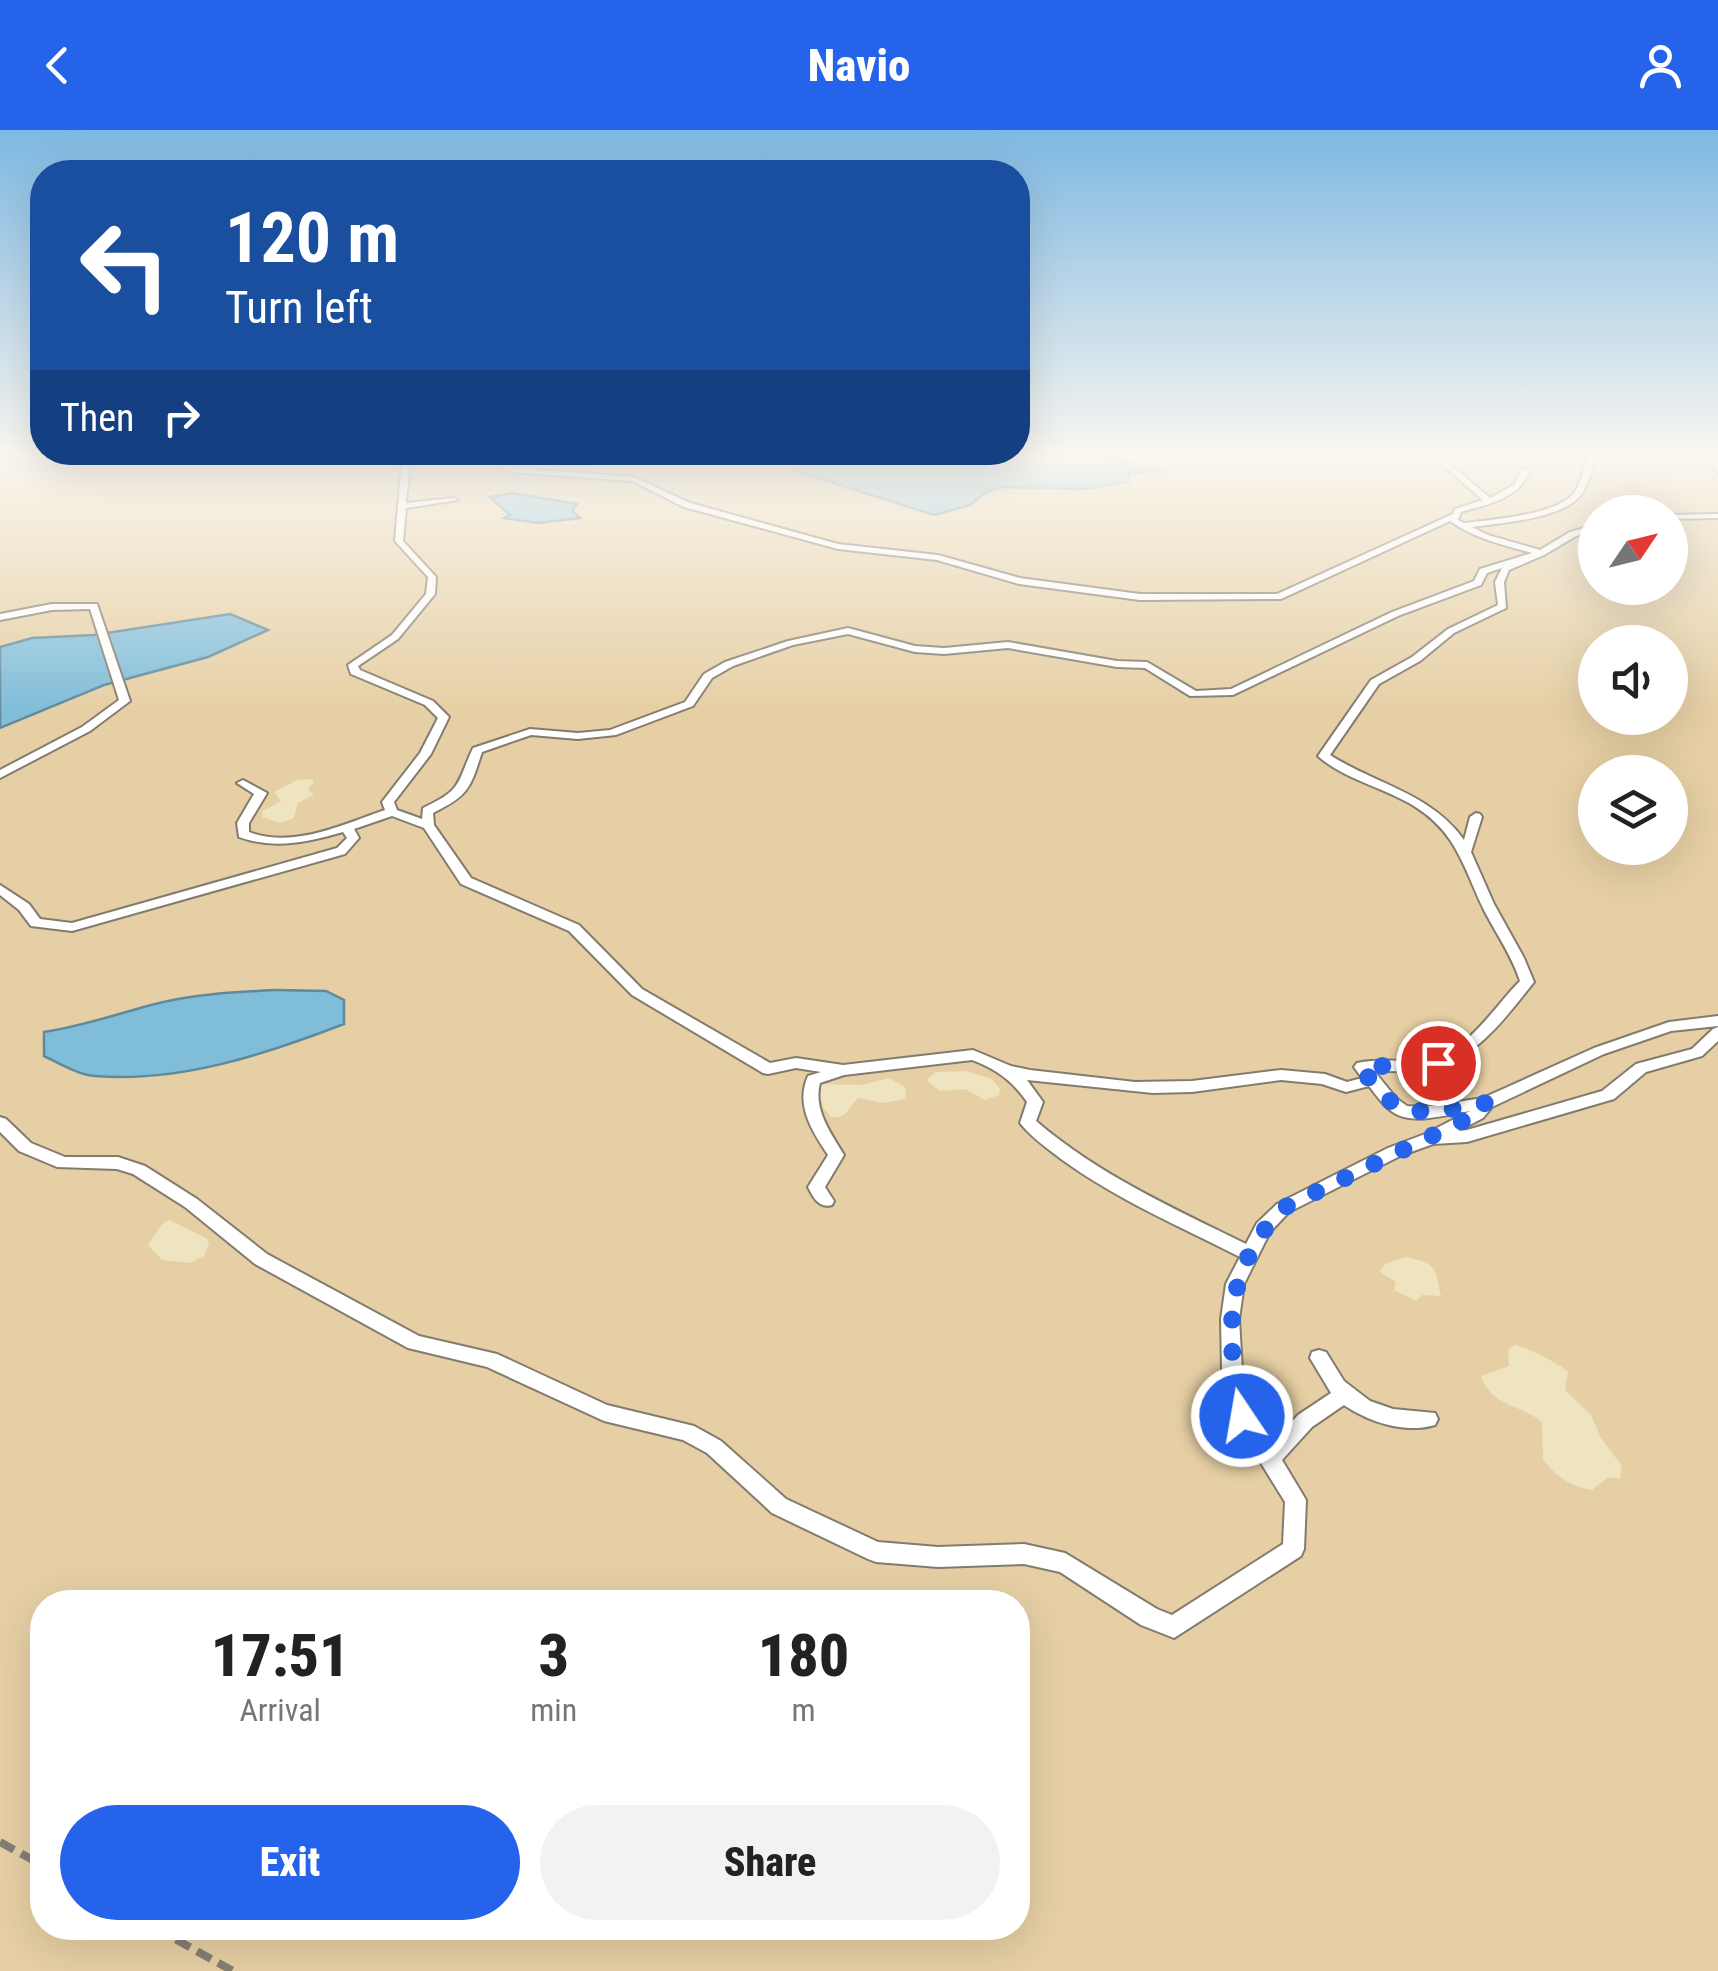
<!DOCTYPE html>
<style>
body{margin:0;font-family:"Roboto Condensed",sans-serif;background:#f2f2f2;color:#222;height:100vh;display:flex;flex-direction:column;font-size:38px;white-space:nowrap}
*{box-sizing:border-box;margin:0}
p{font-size:32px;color:#767676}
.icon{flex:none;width:55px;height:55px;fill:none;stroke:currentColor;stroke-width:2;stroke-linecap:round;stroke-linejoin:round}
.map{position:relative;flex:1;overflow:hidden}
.details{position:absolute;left:30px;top:1460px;width:1000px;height:350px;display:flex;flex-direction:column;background:#fff;border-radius:40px;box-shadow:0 10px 40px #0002}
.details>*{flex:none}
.top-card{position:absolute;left:30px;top:30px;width:1000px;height:305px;border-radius:40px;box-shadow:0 10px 40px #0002;background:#1a4fa0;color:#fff;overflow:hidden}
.needle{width:65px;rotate:55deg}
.controls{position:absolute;left:1578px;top:365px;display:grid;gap:20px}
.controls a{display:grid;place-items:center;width:110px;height:110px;border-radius:50%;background:#fff;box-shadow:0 10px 40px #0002;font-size:50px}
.pin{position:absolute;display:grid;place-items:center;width:85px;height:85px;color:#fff;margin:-42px;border:5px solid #fff;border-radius:50%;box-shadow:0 2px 10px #0007}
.me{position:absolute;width:110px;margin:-55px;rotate:348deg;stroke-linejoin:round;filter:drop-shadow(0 0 8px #0008)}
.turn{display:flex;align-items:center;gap:35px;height:210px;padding:0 30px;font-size:45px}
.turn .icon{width:130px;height:130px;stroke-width:2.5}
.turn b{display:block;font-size:70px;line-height:85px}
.then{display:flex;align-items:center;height:95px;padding:0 30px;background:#0003;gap:20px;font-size:38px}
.eta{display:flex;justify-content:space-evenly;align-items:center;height:170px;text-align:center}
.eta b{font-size:60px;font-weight:800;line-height:70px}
.cta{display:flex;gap:20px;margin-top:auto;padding:20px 30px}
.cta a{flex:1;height:115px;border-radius:60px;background:#2563eb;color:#fff;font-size:40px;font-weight:800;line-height:115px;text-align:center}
.cta a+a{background:#f2f2f2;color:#222}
header{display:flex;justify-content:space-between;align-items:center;height:130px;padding:0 30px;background:#2563eb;color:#fff;font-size:45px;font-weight:800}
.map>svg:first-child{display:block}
</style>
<header><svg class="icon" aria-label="back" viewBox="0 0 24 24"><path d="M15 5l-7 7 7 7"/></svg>Navio<svg class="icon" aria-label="person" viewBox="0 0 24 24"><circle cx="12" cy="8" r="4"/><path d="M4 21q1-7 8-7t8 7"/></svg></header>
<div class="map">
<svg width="1718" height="1841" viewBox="0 0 1718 1841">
<rect width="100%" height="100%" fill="#f5edde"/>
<!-- green -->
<path fill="#e6cfa4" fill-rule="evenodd" d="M0,324H1718V1841H0ZM1595,382H1670V458H1595ZM1595,512H1670V588H1595ZM1595,642H1670V718H1595ZM42,1472H1018V1798H42Z"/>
<!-- sand -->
<path fill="#eee4bf" d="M312,649L314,652L308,659L314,665L298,673L294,688L280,693L262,687L263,681L281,671L274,662L297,650Z
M966,941L992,949L1000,959L999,965L985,970L965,959L940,961L926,950L936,942Z
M889,948L906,958L905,969L882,973L859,968C847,976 850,989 831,987L824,979L818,960L823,954L861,955Z
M169,1090L206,1108L209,1114L204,1126L190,1133L162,1130L148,1115L162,1094Z
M1405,1127C1439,1134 1434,1138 1441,1166L1422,1165L1416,1171L1394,1160L1396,1152L1380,1142L1385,1134Z
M1515,1215C1526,1217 1560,1234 1568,1242L1565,1260L1591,1285L1601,1308L1622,1336L1620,1348H1607L1592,1360C1571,1357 1557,1347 1543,1330L1542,1292C1520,1274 1492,1277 1481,1246L1509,1236L1508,1220Z"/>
<!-- water -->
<path fill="#80bdd9" stroke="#608a9c" stroke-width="2.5" d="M1009,324H1104L1103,329L1155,337L1161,341L1130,343L1128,352L1082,359L1002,357L986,362L970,375L934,385L793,340L878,328L932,333Z
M512,363L577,374L572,381L580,388L538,393L504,388L510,385L490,367Z
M230,484L268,500L208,527L104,555L0,598V517L32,508L94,505Z
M276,860L326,861L344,870V894C266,924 180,953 95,946C78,945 59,933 44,926V902C82,896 115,885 151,875C191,864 234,862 276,860Z"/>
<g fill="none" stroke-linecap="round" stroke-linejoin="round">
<!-- lane casing -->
<g stroke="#827b6e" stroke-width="4">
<path id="lane" d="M18,324L17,326L0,329V325Z
M455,324L495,327L514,338L634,347L690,373L838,414L938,425L1020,448L1140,464H1277L1453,384L1455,379L1483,370L1430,324H1438L1490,368L1514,355L1523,338L1530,340C1519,369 1488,374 1461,382L1458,390L1464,393C1492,389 1552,386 1572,365C1581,355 1583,340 1588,328L1584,324H1592L1596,328C1591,340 1589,356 1580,366C1561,389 1500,393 1472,397L1488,405L1540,420L1570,402L1595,395V400L1576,406L1544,425L1509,440L1504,452L1506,478L1454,503L1420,531L1379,554L1330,625C1375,654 1431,663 1464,710L1470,687L1476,683L1480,684L1482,687L1471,722L1494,774L1524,828L1534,852C1506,887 1475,931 1428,939C1410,942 1392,941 1374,941L1396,968L1407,976L1423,977L1483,968L1594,918L1669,892L1718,886V896L1671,901L1604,924L1492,977L1483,988L1458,1001L1467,1000L1602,961L1636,934L1692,919L1713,899L1718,897V911L1702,926L1646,942L1614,969L1467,1012L1433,1014L1400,1026L1289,1082L1270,1102L1244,1154L1239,1189L1242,1240L1251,1284L1271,1314L1298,1285L1331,1263L1310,1228L1312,1222L1319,1220L1326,1222L1344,1251L1370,1271L1393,1279L1435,1283L1438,1289L1435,1295C1405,1304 1369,1292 1344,1275L1312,1297L1282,1330L1306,1370L1304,1419L1301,1426L1174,1508L1141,1495L1060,1442L1024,1434L938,1437L876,1432L868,1429L772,1383L707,1323L683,1310L604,1291L487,1237L408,1218L255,1134L185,1077L133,1044L117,1039L57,1037L19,1021L0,1002V987L6,989L31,1013L65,1027H118L145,1036L197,1069L267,1124L419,1206L497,1224L607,1275L694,1296L721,1311L786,1369L878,1412L938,1417L1024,1414L1065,1423L1157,1479L1172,1485L1283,1414L1285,1372L1232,1286L1222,1240L1221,1189L1226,1154L1240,1127C1179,1096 1116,1069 1061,1029C1047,1018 1031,1007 1020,993L1027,972C1013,951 996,939 972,930L844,945L820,953C813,980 831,1003 844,1025L825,1057L834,1071L832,1075C819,1079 813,1067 808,1057L828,1025C812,1001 795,975 808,946L821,942L796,938L768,944L763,943L632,865L569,801L461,754L424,698L392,686L354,699L359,708L345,724L72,801L31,796L19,780L0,765V755L29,774L40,789L72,793L337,718L347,708L343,702C308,712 274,720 239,707L237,693L254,664L237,653L243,650L267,663L249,693V702C293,719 344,694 385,680L382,672L420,623L438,588L425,575L351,544L348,535L392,505L426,464L428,447L395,411L402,329ZM452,328L493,331L512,342L632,351L684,377L838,419L937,430L1019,454L1140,470L1281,469L1450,391C1473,408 1503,415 1532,423L1480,439L1474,451L1392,482L1231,559L1196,561L1147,532L1117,531L1008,512L944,518L915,516L848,498L788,511L725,532L704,544L685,572L610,600L578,603L530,599L473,618C456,655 463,659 423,678L422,689L397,680L394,672L431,624L449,587L433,571L360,540L358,536L398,509L435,464L436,447L403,411L406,378L458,370L454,368L406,373L410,331ZM1502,438L1495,452L1498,475L1448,499L1412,527L1371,550L1318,626C1345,650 1383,657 1414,676C1458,703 1464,740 1485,782C1497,805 1512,826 1520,851C1493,878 1469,921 1429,929C1405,933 1380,928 1357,933L1354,937L1362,948L1347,952L1325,944L1281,940L1192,951L1135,952L1030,940L1011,936L973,920L843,935L796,928L770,933L642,859L579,795L471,748L434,695L433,683C469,665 470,659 482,622L531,605L578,609L616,605L693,576L712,548L733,536L793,515L848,504L915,522L944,524L1008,518L1117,537L1145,538L1190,566L1233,565L1398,486L1481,455L1487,443ZM1027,950L1153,963L1192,962L1281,950L1322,954L1346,962L1369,956C1377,966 1385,979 1398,985C1418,994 1449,984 1470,981L1425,1004L1388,1018L1277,1074L1257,1093L1246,1114C1173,1078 1099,1045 1036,991L1043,972Z
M1718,329V342L1708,333Z
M1718,384V388L1670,389V385Z
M52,474H97L130,571L90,601L0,648V640L82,597L119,570L90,479L52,480L0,490V484Z"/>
</g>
<!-- path -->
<path stroke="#847f75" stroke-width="8" stroke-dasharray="16 8" stroke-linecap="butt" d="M0,1712L42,1735
M155,1798L233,1841"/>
<!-- lane -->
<use href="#lane" fill="#fff" fill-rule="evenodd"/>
</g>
<!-- sky -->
<linearGradient id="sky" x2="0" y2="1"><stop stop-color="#7eb8e2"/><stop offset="0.56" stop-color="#faf7f0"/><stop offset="1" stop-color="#faf7f0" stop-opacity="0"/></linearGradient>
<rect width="1718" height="582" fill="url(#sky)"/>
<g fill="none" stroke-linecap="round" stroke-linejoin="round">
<!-- route -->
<path stroke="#2563eb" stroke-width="18" stroke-dasharray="0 32.4" d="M1242,1286C1225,1205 1223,1141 1283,1078L1477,984L1486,973C1429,982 1395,996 1362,937L1438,933"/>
</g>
</svg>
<div class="controls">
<a><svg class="needle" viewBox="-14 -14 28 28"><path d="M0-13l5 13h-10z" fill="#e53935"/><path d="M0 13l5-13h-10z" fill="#767676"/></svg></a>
<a><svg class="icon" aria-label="sound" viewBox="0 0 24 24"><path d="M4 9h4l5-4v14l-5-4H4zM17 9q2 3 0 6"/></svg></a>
<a><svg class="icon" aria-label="layers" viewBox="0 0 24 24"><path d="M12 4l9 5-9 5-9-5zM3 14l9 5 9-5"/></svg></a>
</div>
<div class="pin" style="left:1438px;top:933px;background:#d93025"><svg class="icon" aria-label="arrive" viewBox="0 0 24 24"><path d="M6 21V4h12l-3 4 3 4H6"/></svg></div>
<svg class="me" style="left:1242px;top:1286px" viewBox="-20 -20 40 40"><circle r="17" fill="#2563eb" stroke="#fff" stroke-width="3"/><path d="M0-11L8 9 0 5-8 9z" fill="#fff"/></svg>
<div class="top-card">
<div class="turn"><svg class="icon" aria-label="left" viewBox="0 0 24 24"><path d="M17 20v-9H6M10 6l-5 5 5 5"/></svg><div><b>120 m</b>Turn left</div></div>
<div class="then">Then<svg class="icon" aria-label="right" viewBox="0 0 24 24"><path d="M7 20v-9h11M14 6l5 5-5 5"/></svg></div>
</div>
<section class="details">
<div class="eta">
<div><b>17:51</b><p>Arrival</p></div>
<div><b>3</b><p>min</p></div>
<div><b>180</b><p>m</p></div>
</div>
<div class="cta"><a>Exit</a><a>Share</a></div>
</section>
</div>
